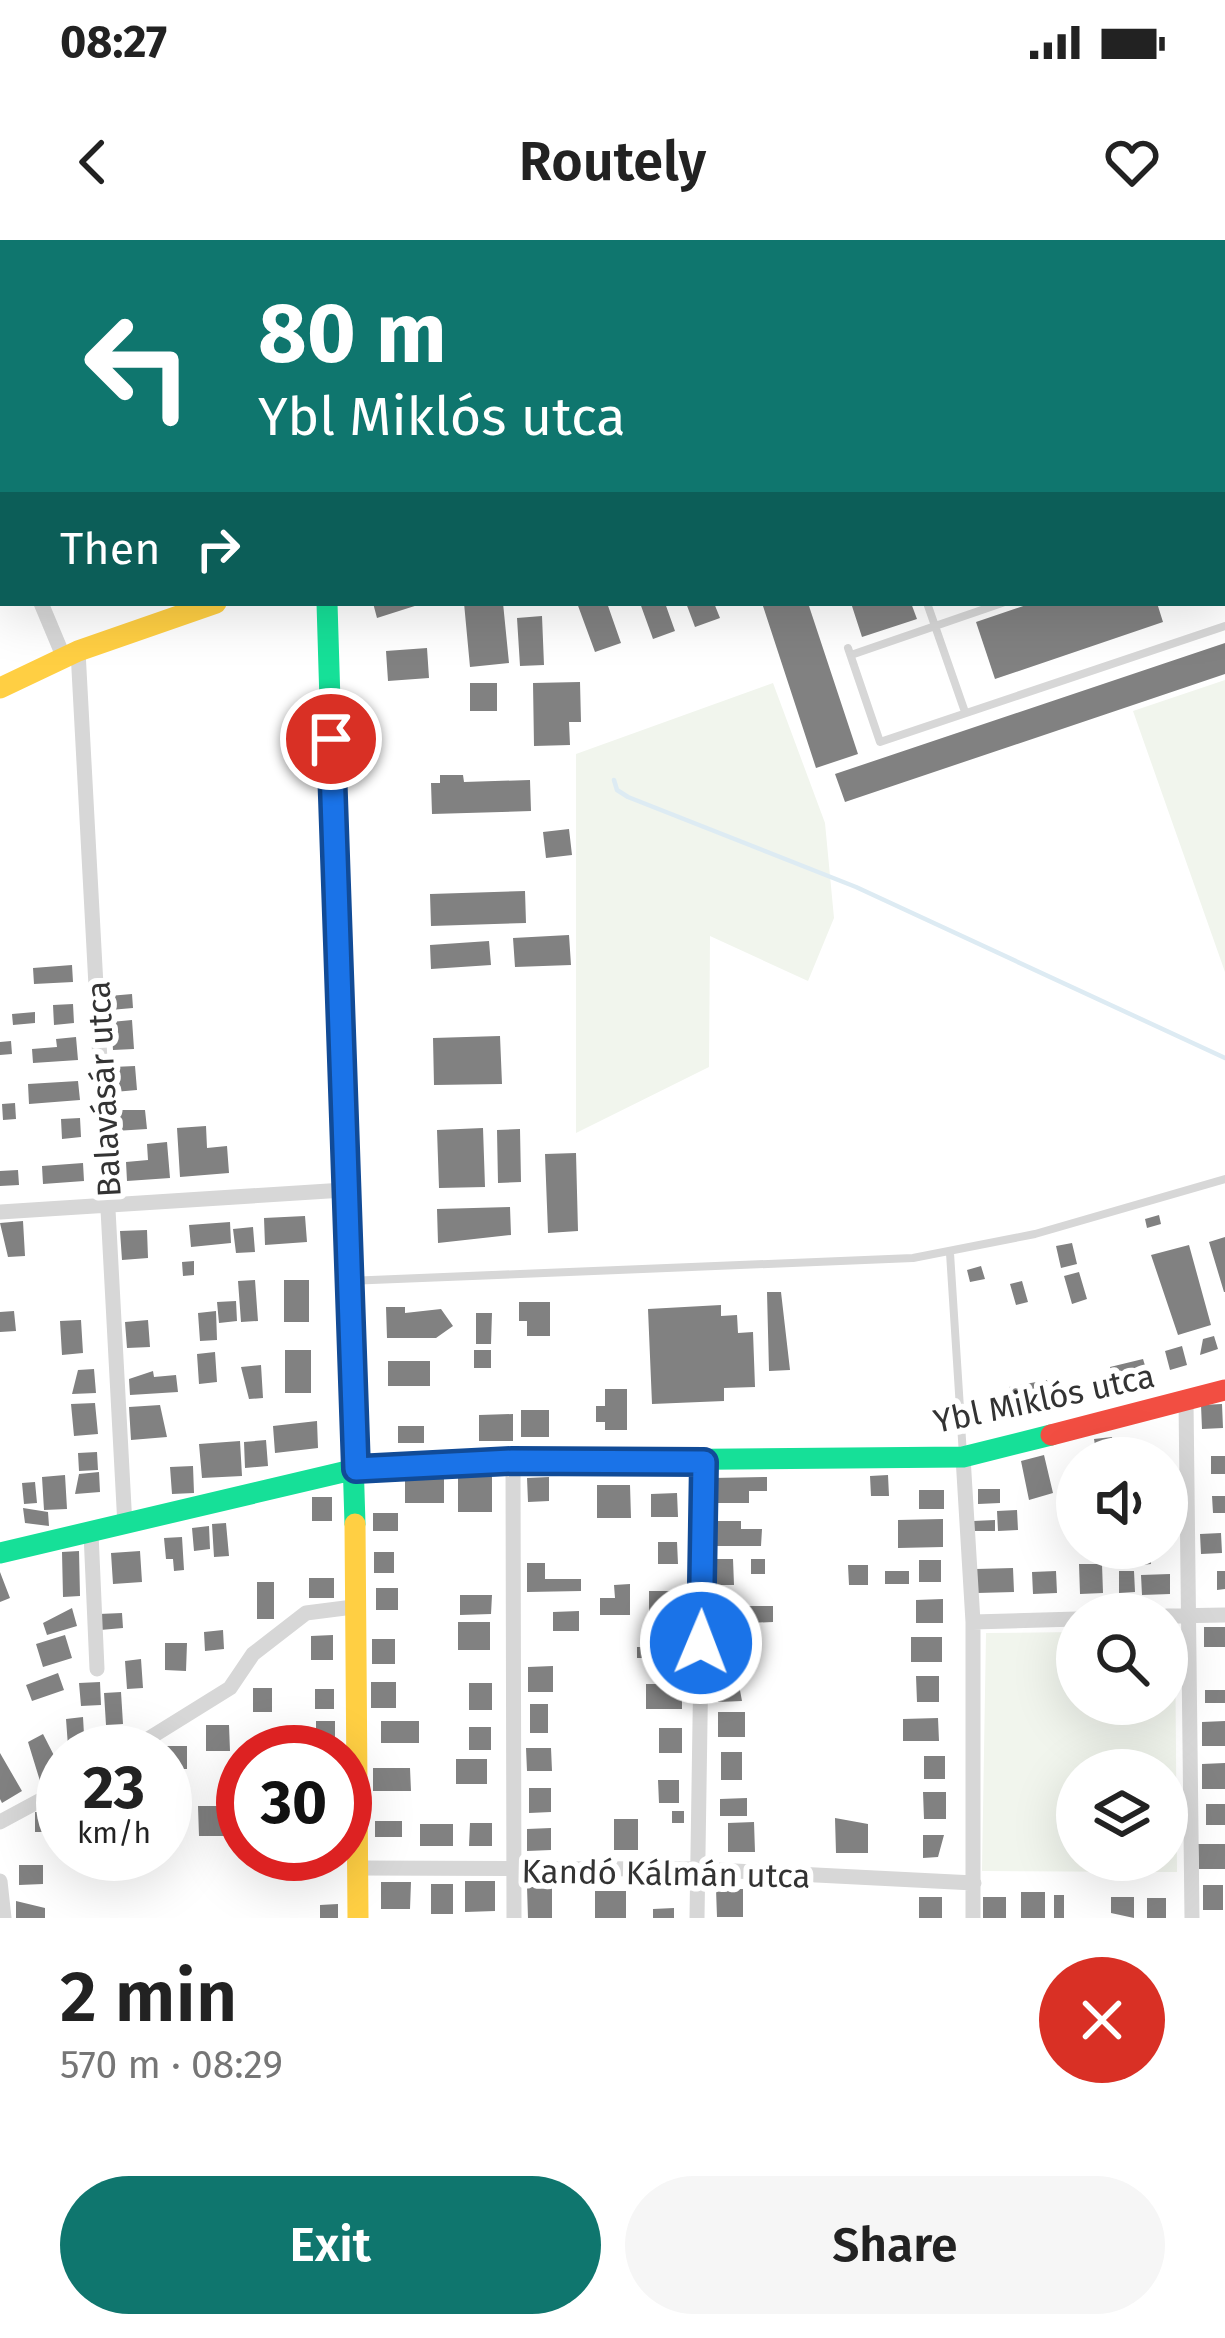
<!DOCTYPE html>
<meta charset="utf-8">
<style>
body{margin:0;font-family:"Fira Sans",sans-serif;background:#f6f6f6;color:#222;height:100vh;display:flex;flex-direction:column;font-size:45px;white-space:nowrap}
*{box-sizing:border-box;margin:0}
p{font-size:39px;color:#767676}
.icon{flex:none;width:66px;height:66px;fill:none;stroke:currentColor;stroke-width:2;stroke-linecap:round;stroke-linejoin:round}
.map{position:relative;height:1678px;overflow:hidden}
.panel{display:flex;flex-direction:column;background:#fff;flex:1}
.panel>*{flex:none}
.top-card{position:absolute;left:0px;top:0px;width:1227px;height:366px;box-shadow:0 12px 48px #0002;background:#0f766e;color:#fff;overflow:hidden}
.tools{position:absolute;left:1056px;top:1197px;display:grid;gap:24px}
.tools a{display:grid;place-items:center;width:132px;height:132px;border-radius:50%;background:#fff;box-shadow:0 12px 48px #0002;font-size:60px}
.speed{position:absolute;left:36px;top:1485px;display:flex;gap:24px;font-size:60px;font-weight:700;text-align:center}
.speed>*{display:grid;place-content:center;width:156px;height:156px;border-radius:50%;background:#fff;box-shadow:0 12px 48px #0002;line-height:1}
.speed small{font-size:30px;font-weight:400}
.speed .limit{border:18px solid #d22;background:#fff;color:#111}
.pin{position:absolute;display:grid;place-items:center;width:102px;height:102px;color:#fff;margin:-51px;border:6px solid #fff;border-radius:50%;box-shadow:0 3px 12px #0007}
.me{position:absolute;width:132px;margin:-66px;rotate:1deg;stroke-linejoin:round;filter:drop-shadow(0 0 9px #0008)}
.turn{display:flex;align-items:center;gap:42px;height:252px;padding:0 60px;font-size:54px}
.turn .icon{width:156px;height:156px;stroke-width:2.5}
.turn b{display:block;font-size:84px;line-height:102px}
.then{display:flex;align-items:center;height:114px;padding:0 60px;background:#0003;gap:24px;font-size:45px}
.round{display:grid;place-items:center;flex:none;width:126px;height:126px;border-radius:63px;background:#f6f6f6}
.headline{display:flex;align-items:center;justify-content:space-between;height:204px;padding:0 60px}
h1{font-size:72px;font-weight:600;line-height:90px}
.primary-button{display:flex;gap:24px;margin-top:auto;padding:24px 60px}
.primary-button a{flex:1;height:138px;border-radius:72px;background:#0f766e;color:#fff;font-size:48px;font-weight:600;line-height:138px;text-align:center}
.primary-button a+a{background:#f6f6f6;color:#222}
.status{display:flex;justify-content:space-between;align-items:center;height:84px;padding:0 60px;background:#fff;direction:ltr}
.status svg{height:33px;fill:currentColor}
header{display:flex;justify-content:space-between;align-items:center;height:156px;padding:0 60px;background:#fff;font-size:54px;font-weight:600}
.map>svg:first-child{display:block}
</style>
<div class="status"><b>08:27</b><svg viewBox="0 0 49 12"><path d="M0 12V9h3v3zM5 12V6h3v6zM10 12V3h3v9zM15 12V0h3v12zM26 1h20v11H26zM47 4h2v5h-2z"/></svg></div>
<header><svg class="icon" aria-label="back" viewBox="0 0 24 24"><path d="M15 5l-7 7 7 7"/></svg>Routely<svg class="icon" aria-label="heart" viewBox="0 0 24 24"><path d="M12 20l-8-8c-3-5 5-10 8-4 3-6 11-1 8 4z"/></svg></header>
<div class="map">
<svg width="1225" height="1678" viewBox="0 0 1225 1678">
<rect width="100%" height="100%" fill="#fff"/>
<!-- green -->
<path fill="#f1f5ed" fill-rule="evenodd" d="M0,0H224L3,3L0,112Z
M1225,440V732L1133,471Z
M773,443L825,583L834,678L808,741L710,696L709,827L576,893V514Z
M1167,1390H1175L1177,1632L982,1631L986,1393L1077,1392V1464H1167ZM1167,1530V1620H1077V1530Z"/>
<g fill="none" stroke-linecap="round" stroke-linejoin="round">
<!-- stream -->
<path stroke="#ddebf3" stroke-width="4.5" d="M614,540L617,550L628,557L856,647L1225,818"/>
</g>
<!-- building -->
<path fill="#818181" d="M373,363H420L421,364L377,378Z
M464,363H503L509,423L470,427Z
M577,363H607L621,403L595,412Z
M640,363H665L675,391L653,399Z
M686,363H714L720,378L695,387Z
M762,363H808L858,514L816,528Z
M851,363H911L917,379L862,397Z
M1032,363H1157L1163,382L995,439L976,382Z
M542,376L544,425L520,426L517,378Z
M1225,403V434L845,562L835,534Z
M427,408L429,438L388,441L386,411Z
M580,442L581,482H569L570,505L534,506L533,443Z
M470,443H497V471H470Z
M440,535H463L464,542L530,540L531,571L432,574L431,543H440Z
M569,589L572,615L546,618L543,592Z
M525,651L526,683L431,686L430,654Z
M569,695L571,725L515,727L513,698Z
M489,701L491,725L431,729L430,705Z
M72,725L73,742L34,744L33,728Z
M132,754L133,768L110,770L109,756Z
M73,764L74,783L54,785L53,765Z
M35,772V783L13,785L12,774Z
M132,780L134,809L113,810L111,782Z
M500,796L502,844L434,845L433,798Z
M76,797L78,820L33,823L32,809L57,807L56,799Z
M11,801L12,814L0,815V802Z
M135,826L137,850L114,852L113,827Z
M78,841L80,860L29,864L28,844Z
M15,863L16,879L3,880L2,864Z
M114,870H145L147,889L115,891Z
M80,878L81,897L62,899L61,879Z
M206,886L207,908L227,906L229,933L180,937L177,888Z
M483,888L485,947L439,948L437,890Z
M520,889L521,942L498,943L497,890Z
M167,902L170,938L127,941L126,922L148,920L147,904Z
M576,913L578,991L548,993L545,914Z
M83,923L84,941L43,944L42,926Z
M18,930L19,945L0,946V931Z
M510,967L511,995L438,1003L437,969Z
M1159,975L1161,984L1147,988L1145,979Z
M305,976L307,1002L265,1005L264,978Z
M23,981L25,1016L8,1017L0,983Z
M230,982L231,1003L191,1007L189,985Z
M253,987L255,1012L236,1013L233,989Z
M147,990L148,1018L122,1020L120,991Z
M1225,997V1052H1224L1209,1002Z
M1072,1003L1077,1024L1061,1028L1056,1006Z
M1189,1005L1211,1085L1178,1095L1151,1015Z
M194,1021V1035L183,1036L182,1022Z
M981,1026L985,1039L970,1042L967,1030Z
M1079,1032L1087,1059L1072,1064L1064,1036Z
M255,1040L258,1081L241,1082L238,1041Z
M284,1040H309V1082H284Z
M1022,1041L1028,1062L1016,1065L1010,1044Z
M767,1052H781L790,1130L769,1131Z
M236,1061L237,1081L219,1083L217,1062Z
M519,1062H550V1096H527V1081H519Z
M721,1065V1076L737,1075L738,1093L753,1092L755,1147L724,1148V1161L652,1164L648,1069Z
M386,1067H405V1073L441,1069L453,1086L436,1098H387Z
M14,1071L16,1091L0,1092V1072Z
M216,1071L217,1100L200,1101L198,1073Z
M476,1073H492L491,1104H476Z
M81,1080L83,1113L62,1115L60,1081Z
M148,1080L150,1107L127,1108L125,1082Z
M1214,1096L1218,1109L1200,1115L1203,1099Z
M1182,1106L1187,1125L1170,1130L1165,1111Z
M285,1110H311V1153H285Z
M474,1110H491V1128H474Z
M215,1112L217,1142L199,1144L197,1114Z
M1143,1119L1151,1145L1118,1155L1110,1127Z
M388,1121H430V1146H388Z
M261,1125L263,1158L249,1159L241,1127Z
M94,1129L96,1153L72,1154L78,1130Z
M153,1131L154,1137L176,1135L178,1152L130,1155L129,1139Z
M1047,1140L1053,1171L1017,1178L1009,1147Z
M605,1149H627V1190H605V1182H596V1166H605Z
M95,1163L98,1194L74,1196L71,1164Z
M1222,1164L1223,1188L1202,1189L1201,1165Z
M160,1165L167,1197L131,1200L129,1167Z
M521,1170H549V1197H521Z
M513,1174V1201H479V1175Z
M317,1181L318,1208L275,1213L273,1186Z
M398,1186H424V1203H398Z
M1112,1197L1115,1218H1097L1094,1199Z
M266,1200L268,1226L245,1228L244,1202Z
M240,1201L242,1236L202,1238L199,1204Z
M97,1212L98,1230L79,1231L78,1213Z
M1044,1215L1053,1253L1029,1260L1021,1221Z
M1211,1216H1225V1234H1211Z
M193,1226L194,1253L172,1254L170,1227Z
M99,1232L100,1252L75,1254L79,1234Z
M65,1235L67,1269L44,1270L42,1237Z
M888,1235L889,1256H871L870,1236Z
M458,1237H492V1272H458Z
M549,1237V1261L528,1262L527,1238Z
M767,1237V1251H749V1263H713L712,1238Z
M405,1238H444V1263H405Z
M35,1242L37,1263L24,1264L22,1243Z
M597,1245H630L631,1278H597Z
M978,1249H1000V1263L978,1264Z
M919,1250H944V1269H919Z
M677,1253L678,1277H651V1254Z
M1212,1256H1225V1273H1213Z
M312,1257H332V1281H312Z
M23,1268L48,1272L49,1286L25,1283Z
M1017,1270L1018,1290L998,1291L997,1271Z
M373,1273H398V1291H373Z
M943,1279V1307L898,1308V1280Z
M995,1280V1291H973V1281Z
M713,1281H741V1289H762L761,1306H713Z
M226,1283L229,1316L214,1317L212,1284Z
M209,1286L210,1309L194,1311L192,1288Z
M1221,1293L1222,1313L1201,1314L1200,1294Z
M182,1297L184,1330L174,1331L173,1319H166L164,1298Z
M658,1302H677L678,1324H658Z
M1141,1308H1150L1151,1324L1142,1325Z
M79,1311L80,1356L63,1357L62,1312Z
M140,1311L142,1342L113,1344L111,1313Z
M374,1312H394V1333H374Z
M714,1319H733L734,1345H714Z
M751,1319H765V1334H751Z
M919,1320H941V1342H919Z
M527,1323H545V1339H581V1351L527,1352Z
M1079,1324H1102L1103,1353L1080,1354Z
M848,1325H868V1345H849Z
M1013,1328L1014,1352L977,1353L976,1329Z
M885,1331H909V1344H885Z
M1056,1331L1057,1353L1033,1354L1032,1332Z
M1119,1331H1134L1135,1352L1119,1353Z
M1217,1331H1225V1349L1217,1350Z
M0,1332L10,1358L0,1362Z
M1170,1334V1354L1142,1355L1141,1335Z
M309,1338H334V1358H309Z
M257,1342H274V1379H257Z
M630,1344V1375H600V1358H615L614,1345Z
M376,1348H398V1370H376Z
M649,1351H679V1374H649Z
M460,1355H492L491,1374L460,1375Z
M943,1359V1383H916V1360Z
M718,1362H741V1386H718Z
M747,1366H773V1382L748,1383Z
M72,1368L77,1386L47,1395L43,1383Z
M579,1371V1391H553V1372Z
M122,1373L123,1388L100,1390L99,1374Z
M458,1382H490V1410H458Z
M1204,1387H1225V1407H1204Z
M223,1390L224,1409L205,1411L204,1392Z
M65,1395L72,1418L43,1427L36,1404Z
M333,1395V1420H311V1396Z
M653,1397H678V1418H637V1407H653Z
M911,1397H942V1422H911Z
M372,1399H395V1424H372Z
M734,1401V1422L715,1423V1402Z
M165,1403H187L186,1431L165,1430Z
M141,1419L143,1448L127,1449L125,1421Z
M553,1426V1452H528V1427Z
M58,1433L64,1450L32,1461L26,1445Z
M737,1434L742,1461L718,1462L722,1435Z
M916,1436H939V1462H917Z
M100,1442L101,1465L81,1466L79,1443Z
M371,1442H396V1468H371Z
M469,1443H492V1470H469Z
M646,1444H682V1469H646Z
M253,1448H272V1472H253Z
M315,1449H334V1469H315Z
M1205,1450H1225V1463H1205Z
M121,1452L123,1484L106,1485L104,1453Z
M530,1464H548V1493H530Z
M718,1472H745V1497H718Z
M83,1477L85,1512H63L68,1506L66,1479Z
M938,1478L939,1501H903V1479Z
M316,1481H335V1510H316Z
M381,1481H419V1503H381Z
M1225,1481V1506H1202V1482Z
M206,1485H229L230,1511H206Z
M469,1487H491V1510H469Z
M659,1488H682V1513H659Z
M43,1494L62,1531L40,1541L28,1502Z
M167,1506H187V1529H167Z
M526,1508H551L552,1531H527Z
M721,1512H742V1540H721Z
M0,1513L22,1551L2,1563L0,1559Z
M924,1516H945V1539H924Z
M456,1519H487V1544H456Z
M1225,1523V1549H1202V1524Z
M373,1528H410L411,1551H373Z
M658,1540H679V1563H659Z
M529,1548H551V1572L529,1573Z
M923,1552H946V1579H924Z
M747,1558V1576H720V1559Z
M1206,1564H1225V1585H1206Z
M198,1566H228V1596H199Z
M672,1571H684V1583H672Z
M35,1572H53V1592H35Z
M835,1578L868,1584V1613H836Z
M614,1579H638V1610H614Z
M375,1581H402V1597H375Z
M754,1582L755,1612H728V1583Z
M470,1583H492V1606H469Z
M420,1584H453V1606H420Z
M551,1588V1610L527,1611V1589Z
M923,1595H944L938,1617L923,1618Z
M1198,1604H1225V1629H1199Z
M121,1619V1634H101V1620Z
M19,1625H43V1644L19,1645Z
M465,1641H495V1671L465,1672Z
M381,1642H411L410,1669H381Z
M431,1644H453V1674H431Z
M1203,1645H1223V1670H1203Z
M527,1647H552V1678H528Z
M716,1649H743V1677H717Z
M595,1651H626V1678H595Z
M1021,1652H1045V1678H1021Z
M1054,1655H1064V1678H1054Z
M919,1657H942V1678H919Z
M983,1657H1006V1678H983Z
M1111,1657H1134V1678L1111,1673Z
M1147,1658H1166V1678H1147Z
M16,1661L45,1668V1678H16Z
M338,1664V1678H320V1665Z
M674,1668V1678H653V1669Z"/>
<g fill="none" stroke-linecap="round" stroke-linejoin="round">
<!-- lane -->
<path stroke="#d7d7d7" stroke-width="8" d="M900,0L901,3
M1161,0V3
M493,3L495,0
M1196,3L1207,0
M1224,286H1225
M927,363L965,472
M848,408L880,502L1225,386
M851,415L1002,363
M950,1013L963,1215
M347,1041L913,1018L1035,994L1225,939"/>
<!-- street -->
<path stroke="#d7d7d7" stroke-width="15" d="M315,3L317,0
M41,363L64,418
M78,411L125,1286
M0,972L344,950
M1186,1161L1192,1678
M963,1217L973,1382V1678
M513,1221L514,1678
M91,1293L97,1429
M1167,1376L1225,1375
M973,1382L1077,1379
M127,1512L230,1448L253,1414L306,1373L353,1367
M0,1582L63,1548
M358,1628L697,1629L974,1643
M0,1641L4,1678
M697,1678L704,1222"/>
<!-- fast -->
<path stroke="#16e098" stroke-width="21" d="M327,363L355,1284
M0,1313L356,1229L513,1221L963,1217L1051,1195"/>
<!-- slow -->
<path stroke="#ffcf43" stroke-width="21" d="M0,448L78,411L216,363
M355,1284L358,1678"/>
<!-- jam -->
<path stroke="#f24e42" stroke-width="21" d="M1224,46L1225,45
M1051,1195L1225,1150"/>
<!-- rail -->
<path stroke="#bebebe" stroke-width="4.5" stroke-dasharray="12 9" stroke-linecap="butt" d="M246,3L249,0
M0,275L3,271"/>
</g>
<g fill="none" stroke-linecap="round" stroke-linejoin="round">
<!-- route casing -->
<g stroke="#114b97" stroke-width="30">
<path id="route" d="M331,499L356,1229L512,1221L704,1222L701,1403"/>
</g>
<!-- route -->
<use href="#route" stroke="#1a73e8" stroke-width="21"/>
</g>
<g text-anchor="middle" stroke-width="12" stroke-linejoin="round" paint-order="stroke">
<!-- street labels -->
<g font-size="33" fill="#333" stroke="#fff">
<text transform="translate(103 849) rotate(-93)" y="12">Balavásár utca</text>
<text transform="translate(1044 1158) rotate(-12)" y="12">Ybl Miklós utca</text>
<text transform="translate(666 1633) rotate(1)" y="12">Kandó Kálmán utca</text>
</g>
</g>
</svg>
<div class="tools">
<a><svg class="icon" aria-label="sound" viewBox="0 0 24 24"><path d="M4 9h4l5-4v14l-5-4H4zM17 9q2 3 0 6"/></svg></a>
<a><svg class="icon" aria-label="search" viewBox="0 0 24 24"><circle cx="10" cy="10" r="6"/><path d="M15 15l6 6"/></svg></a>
<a><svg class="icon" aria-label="layers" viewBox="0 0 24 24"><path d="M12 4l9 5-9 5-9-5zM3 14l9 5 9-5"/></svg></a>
</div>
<div class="speed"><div>23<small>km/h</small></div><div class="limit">30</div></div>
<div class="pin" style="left:331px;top:499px;background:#d93025"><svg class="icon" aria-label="arrive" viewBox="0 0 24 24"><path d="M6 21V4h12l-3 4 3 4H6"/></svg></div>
<svg class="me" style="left:701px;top:1403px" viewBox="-20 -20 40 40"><circle r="17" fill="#1a73e8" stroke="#fff" stroke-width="3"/><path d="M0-11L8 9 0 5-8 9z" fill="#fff"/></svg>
<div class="top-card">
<div class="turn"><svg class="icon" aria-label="left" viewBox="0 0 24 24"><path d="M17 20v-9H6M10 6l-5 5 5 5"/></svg><div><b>80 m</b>Ybl Miklós utca</div></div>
<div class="then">Then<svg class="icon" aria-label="right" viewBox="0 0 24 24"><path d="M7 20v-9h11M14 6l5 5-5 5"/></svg></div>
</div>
</div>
<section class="panel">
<div class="headline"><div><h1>2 min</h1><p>570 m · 08:29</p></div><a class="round" style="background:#d93025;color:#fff"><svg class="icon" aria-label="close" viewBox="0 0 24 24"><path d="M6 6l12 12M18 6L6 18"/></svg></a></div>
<div class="primary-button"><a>Exit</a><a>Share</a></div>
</section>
